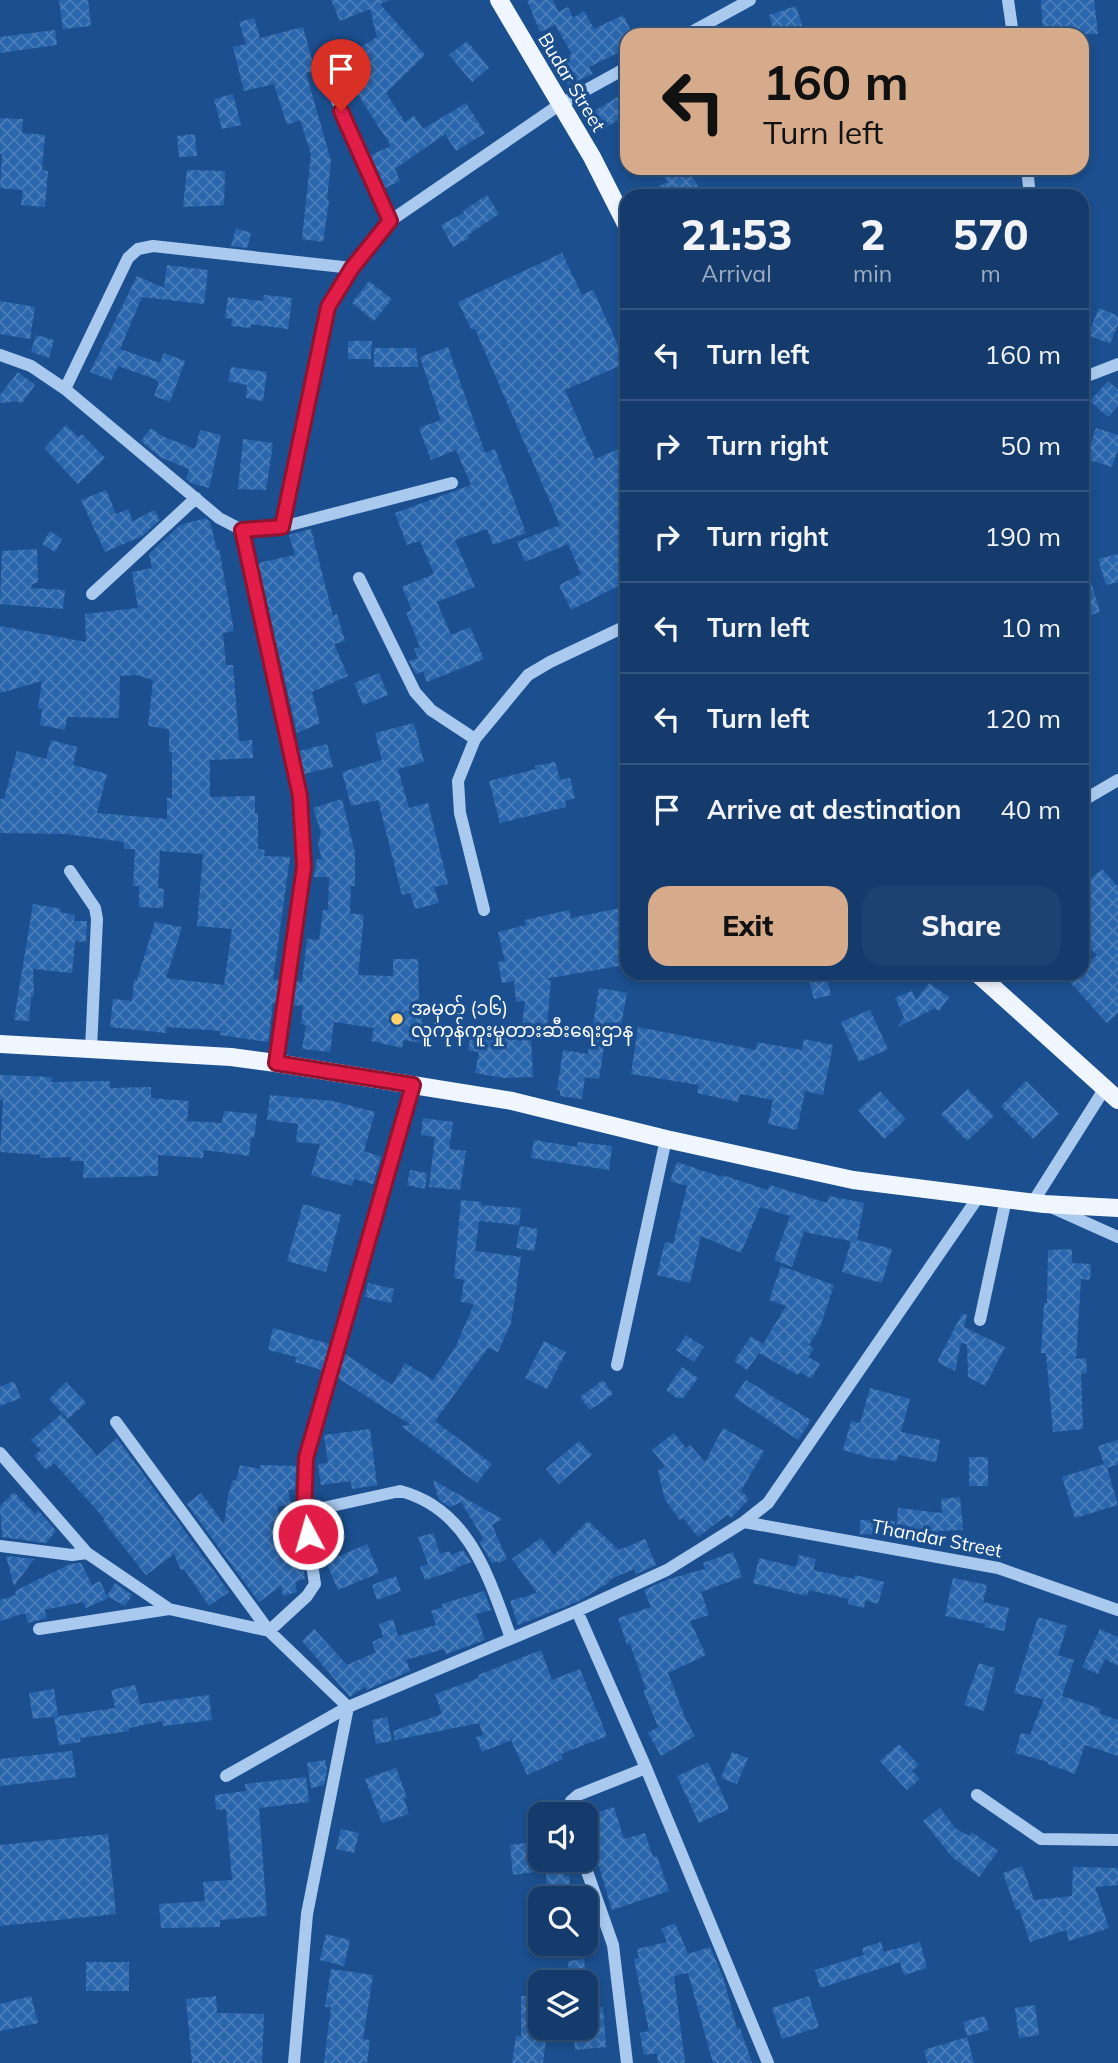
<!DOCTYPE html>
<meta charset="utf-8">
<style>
body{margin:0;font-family:Mulish,"Noto Sans Myanmar",sans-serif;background:#1d4271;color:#f1f3f6;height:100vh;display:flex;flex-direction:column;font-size:26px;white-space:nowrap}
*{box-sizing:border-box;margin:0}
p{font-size:23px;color:#9dadc1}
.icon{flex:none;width:38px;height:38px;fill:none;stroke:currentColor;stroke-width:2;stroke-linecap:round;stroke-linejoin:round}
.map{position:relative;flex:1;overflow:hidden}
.side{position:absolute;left:620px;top:189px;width:469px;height:791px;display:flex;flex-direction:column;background:#143b6b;border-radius:21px;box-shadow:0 4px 10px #0003,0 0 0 2px #33557e}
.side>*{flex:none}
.banner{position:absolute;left:620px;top:28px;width:469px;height:147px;border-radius:21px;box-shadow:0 4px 10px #0003,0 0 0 2px #33557e;background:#d6ab8b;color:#111;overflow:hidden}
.controls{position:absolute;left:528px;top:1802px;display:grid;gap:14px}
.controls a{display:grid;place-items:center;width:70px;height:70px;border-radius:14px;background:#143b6b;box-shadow:0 4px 10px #0003,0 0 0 2px #33557e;font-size:35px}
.pin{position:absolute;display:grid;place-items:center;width:60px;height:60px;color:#fff;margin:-72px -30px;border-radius:50% 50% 50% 0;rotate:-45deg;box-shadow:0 0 7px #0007}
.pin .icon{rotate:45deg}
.me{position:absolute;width:77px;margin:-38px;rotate:354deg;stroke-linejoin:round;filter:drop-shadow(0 0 5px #0008)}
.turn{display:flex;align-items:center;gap:24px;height:147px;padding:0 28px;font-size:32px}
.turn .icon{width:91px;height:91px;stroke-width:2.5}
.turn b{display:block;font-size:49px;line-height:60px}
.eta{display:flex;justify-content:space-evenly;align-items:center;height:119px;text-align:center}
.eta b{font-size:42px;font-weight:800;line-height:49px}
.action{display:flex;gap:14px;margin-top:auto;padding:14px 28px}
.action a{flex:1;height:80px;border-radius:21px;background:#d6ab8b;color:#111;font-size:28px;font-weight:800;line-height:80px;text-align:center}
.action a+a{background:#1d4271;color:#f1f3f6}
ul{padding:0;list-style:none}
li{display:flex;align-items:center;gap:21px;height:91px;padding:0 28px;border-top:2px solid #33557e}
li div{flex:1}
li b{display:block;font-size:26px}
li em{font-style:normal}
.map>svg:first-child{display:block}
</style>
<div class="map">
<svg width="1118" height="2063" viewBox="0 0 1118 2063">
<defs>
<pattern id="building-cross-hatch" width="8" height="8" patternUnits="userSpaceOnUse" patternTransform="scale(1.75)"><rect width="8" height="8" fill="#2a66ad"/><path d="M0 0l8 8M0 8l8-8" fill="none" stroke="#4a7db9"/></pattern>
</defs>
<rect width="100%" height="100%" fill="#1b4f8f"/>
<!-- building -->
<path fill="url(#building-cross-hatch)" d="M59,0H88L91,26L63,29Z
M331,0H390L380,4L425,55L386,93L405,122L414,116L423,129L466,103L485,133L456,151L445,134L395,169L400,181L385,188L371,155L391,146L337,62L377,37L370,9L340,21Z
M527,0H553L558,12L568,7L573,18L584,11L594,29L623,15L633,35H626V49L589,67L593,74L568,85L557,62L572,54L555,25L540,32Z
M1041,0H1094L1098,34L1043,35Z
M796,6L805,35H775L769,15Z
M254,18L260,38L303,27L315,71L306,73L331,161L327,200L329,201L323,242L302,239L311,154L300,120L287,125L274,84L244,91L233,47L246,44L239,22Z
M55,30L57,45L0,53V37Z
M467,41L489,68L472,82L449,55Z
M233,94L241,125L222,129L214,99Z
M618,97L626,115L605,128L594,111Z
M0,118L23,119L22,133L45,135L42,170L48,171L45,207L21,205L23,190L0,188L2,154H0Z
M195,134L197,156L179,157L177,136Z
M659,168H688L703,196H641L667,182Z
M187,170L225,171L224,205L183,207Z
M487,195L499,214L468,235L469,238L453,247L441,225L464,213L463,211Z
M236,228L251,233L247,248L231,246Z
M562,253L582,295L593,290L626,363L565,390L595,459L626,446V582L571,610L559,585L581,574L568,544L525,562L517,542L560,525L475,329H471L458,302Z
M167,265L208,270L204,304L142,297L120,349L160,363L164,353L185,361L170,402L154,396L159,382L155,379L118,366L111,380L90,372L137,276L164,288Z
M369,281L392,299L374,321L352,303Z
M264,295L292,298L288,329L251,324V328L231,326L232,319L225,318L228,297L263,301Z
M0,301L35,307L30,339L0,334Z
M1099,308L1118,316V324L1110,344L1088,335Z
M36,335L54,340L49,358L31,352Z
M348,341H372L371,359H348Z
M448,347L485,453L495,449L526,533L493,545L487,529L455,540L475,587L437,602L451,635L470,627L484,659L427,682L423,671L416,674L409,661L418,658L414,649L420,647L406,612L412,610L402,587L434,574L420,541L407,545L395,513L471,485L456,450L431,460L419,428L441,420L420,357Z
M374,348H416L418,367H374Z
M231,367L267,372L263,401L246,398L247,385L228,381Z
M18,372L35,385L21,404L17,401L0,403V395Z
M1108,381L1118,390V406L1108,417L1090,401Z
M66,425L78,437L82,434L105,458L78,484L44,448Z
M151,428L162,436L195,449L200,430L221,435L209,488L191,483L186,479L189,469L160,457L141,441Z
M1096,428L1118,435V448L1112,467L1086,459Z
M243,439L273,443L266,490L238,489Z
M106,490L116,514L128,509L133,521L154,510L160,520L142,536L105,552L81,500Z
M206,518L210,522L217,550L219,549L234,631L223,633L226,665H233L239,741L252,740L253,758L210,760V797L255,796V813H258V849L265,850L264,856L290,857L273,979L279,980L276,1003L273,1002L268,1042L220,1035L221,1031L167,1027L166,1033L110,1027L113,999L132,1001L134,980H137L155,922L182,927L166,978L224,985L232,929L197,926L203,854L160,851L158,888L164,889L163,908L139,907V886H133L135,849H124V842L67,834L0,833V799H4L17,751L46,759L51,740L77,747L73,765L107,774L97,813L167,819V798H172V752H169V729L148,726L153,680L136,675L120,676L119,718L67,717L65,730L40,725L42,709H38L42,681L0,693V626L86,642L85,614L138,608L132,572L152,568L149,554L180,525Z
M311,529L333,616L337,614L345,641L334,644L348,676L312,692L320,723L297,733L258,563L295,555L289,535Z
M50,531L62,539L55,552L42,544Z
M37,549L38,582L31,585L32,588L65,590L63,609L0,604L2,551Z
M1118,554V582L1106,585L1098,559Z
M1082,565H1086L1100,612L1082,618Z
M379,673L388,695L363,705L354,683Z
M414,723L424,762L398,769L409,808L428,803L448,884L434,887L439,903L415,909L410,893L402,895L378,800L351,806L342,772L382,760L375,733Z
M327,744L333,767L304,774L299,751Z
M555,762L560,780L570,778L575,798L565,801L566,807L500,823L489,781L536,769L535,766Z
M342,799L355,853V886H351L350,913L364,915L358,975L393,976V959H418L419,1002L426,1004L421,1022L426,1023L423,1043L404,1040L402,1048L371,1041L374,1028L334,1022L330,1052L302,1049L306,1025L301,1024L303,1006L293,1005L296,981L302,982L307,939L319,940L323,910H328L329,877H314L317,859H322L318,845L321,832L313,808Z
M1102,869L1118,887V1013L1107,1023L1068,980L1076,973H1082V968L1097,955L1082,941V886Z
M33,904L61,909L60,912L75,915L74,921H87L86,942L75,941L72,973L33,969L34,996H31L29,1021L14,1020Z
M626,907V962L619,964V966L545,979L551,980L547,1026L522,1024L525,1001L516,1002L514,981L502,983L498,962L505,961L498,932L526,925L525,920L569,910L571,918Z
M807,973H826L831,995L814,999Z
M929,983L949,997L939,1011L935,1008L898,1027L904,1017L895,998L912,991L916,1000Z
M599,988L627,993L620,1031L607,1028L599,1079L585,1077L582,1099L560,1096V1090H557L563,1050L588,1054Z
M870,1010L888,1049L859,1062L841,1022Z
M473,1027L531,1038L533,1077L504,1078L475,1073L479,1052L468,1050Z
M638,1027L756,1050L757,1042L802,1050L804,1039L833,1045L823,1095L805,1091L797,1130L768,1124L773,1100L740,1094L738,1102L697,1093L699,1085L631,1074Z
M0,1075L52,1077L51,1082L110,1081V1088L151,1087V1098L189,1101L187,1121L222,1123L224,1111L257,1114L254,1138H251L249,1156L204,1150L203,1158L158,1155V1176L83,1178L84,1161H71V1157L40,1158V1155L0,1152L3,1100H0Z
M1026,1081L1059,1114L1033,1139L1001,1106Z
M968,1089L994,1116L967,1141L941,1114Z
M880,1091L906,1119L884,1139L858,1110Z
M270,1095L333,1101L375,1112L364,1151L381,1157L373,1184L354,1179L352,1186L311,1175L320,1144L296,1142L298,1124L267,1120Z
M423,1118L453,1122L449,1149L466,1151L460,1190L429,1187L435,1137L421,1135Z
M534,1140L577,1147L578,1142L612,1146L609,1170L531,1158Z
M677,1162L721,1177L722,1175L768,1190L770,1185L827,1203L829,1196L864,1203L857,1240L892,1249L882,1283L842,1272L851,1241L804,1232L792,1267L774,1260L790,1216L760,1207L741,1253L701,1236L690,1283L657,1275L665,1242L673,1244L687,1186L670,1181Z
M410,1170L427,1173L425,1189L407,1185Z
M461,1200L481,1202V1205L521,1208L519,1225L479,1221L475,1251L521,1257L511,1323L498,1352L488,1348L435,1421L492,1464L477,1483L401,1426L411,1425L338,1378L345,1354L392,1385L405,1363L433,1380L455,1348L474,1304L461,1302L464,1280L454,1278Z
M303,1204L341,1215L326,1272L287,1261Z
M520,1226L538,1229L534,1251L516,1248Z
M1072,1249V1263L1091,1264L1090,1280L1081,1279L1076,1359L1086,1358L1087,1373L1081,1374L1083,1429L1053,1432L1046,1353H1041L1044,1303H1047L1048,1250Z
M781,1266L834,1285L820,1327L809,1345L814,1348L808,1357L820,1364L811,1379L800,1372L798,1375L759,1353L747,1370L734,1361L751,1336L763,1344L786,1306L769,1300Z
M368,1283L394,1289L391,1303L365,1297Z
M962,1314L967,1315L964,1327L1005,1347L985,1386L968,1377L967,1344L961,1343L955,1371L937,1362Z
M273,1328L329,1344L322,1370L295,1362L297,1357L268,1350Z
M686,1335L704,1347L694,1362L676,1350Z
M544,1341L566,1352L547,1389L525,1378Z
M682,1367L698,1378L683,1398H677L666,1390Z
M603,1380L613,1394L590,1410L580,1397Z
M746,1380L811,1420L798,1440L734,1397Z
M14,1381L21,1398L0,1406V1387Z
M66,1382L86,1403L68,1419L49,1399Z
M870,1388L910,1399L901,1432L940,1440L936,1462L898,1455L897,1461L876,1458L875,1459L843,1450L851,1421L860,1423Z
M61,1414L97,1456L117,1438L229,1592L209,1606L184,1569L181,1570L174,1554L146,1575L103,1521L105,1519L54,1463L46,1470L34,1456L41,1450L31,1440Z
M723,1428L764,1451L741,1491L749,1499L731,1518L727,1515L698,1537L683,1518L680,1520L665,1500L658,1471L665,1466L652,1450L674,1433L686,1448L690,1445L705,1462Z
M370,1429L377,1485L352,1489L351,1481L321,1485L318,1464L328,1463L324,1435Z
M1118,1440V1464L1107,1468L1118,1505L1075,1518L1062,1477L1104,1464L1098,1446Z
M579,1441L592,1455L559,1484L546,1469Z
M969,1457H988V1486H969Z
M240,1465L260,1469V1465L296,1466L295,1490H288L291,1505L277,1507L289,1551L296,1549L300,1566L303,1565L305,1579L295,1582L297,1592L283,1596L281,1586L259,1602L187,1504L201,1493L224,1524L228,1496L233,1480L236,1481Z
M433,1480L502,1519L492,1525L507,1559L499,1563L497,1561L492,1563L480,1543L483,1538L461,1502L450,1507L439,1500Z
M14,1492L35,1514L38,1510L56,1531L46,1543L2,1537L0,1506Z
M960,1497L963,1530L938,1531V1535L896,1531L898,1508L942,1513L941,1499Z
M860,1520L895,1521L894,1536L860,1534Z
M588,1521L619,1550L645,1539L656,1565L636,1574L634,1569L611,1579L608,1583L579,1601L518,1625L510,1601L537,1593L512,1559L541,1538L554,1555Z
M433,1533L440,1554L449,1551L451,1555L463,1550L471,1562L455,1568L456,1570L425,1580L420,1567L428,1564L418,1537Z
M367,1544L379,1573L338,1590L326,1562Z
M733,1552L742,1577L701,1592L709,1615L690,1621L706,1655L668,1673L686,1720L695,1736L661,1756L648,1733L658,1727L643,1690L646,1689L630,1644L627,1645L618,1618L651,1607L644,1590L669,1579L705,1569L703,1563Z
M799,1555L816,1559L813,1570L854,1579L855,1575L884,1582L878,1604L866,1600L864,1608L848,1604L849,1599L809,1590L807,1596L753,1583L759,1558L796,1567Z
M6,1556L34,1559L14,1586Z
M81,1563L92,1585L100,1581L108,1598L86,1608L83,1602L44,1610L47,1618L28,1623L25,1613L0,1621V1600L16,1595L15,1591L70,1564Z
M396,1576L401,1591L377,1600L372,1585Z
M953,1578L987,1585L983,1602L1009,1608L1004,1631L984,1627L985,1624L945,1616Z
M115,1583L132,1595L125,1606L107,1596Z
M484,1591L491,1610L476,1614L485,1640L446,1654L444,1649L406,1660L410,1671L366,1690V1686L350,1697L302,1641L314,1629L347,1665L376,1652L372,1642L383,1637L379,1624L393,1619L398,1636L436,1625L431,1611L443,1607L442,1604Z
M1038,1617L1067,1626L1058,1655L1074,1660L1062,1696L1101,1709L1099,1713L1118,1720V1756L1085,1745L1075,1774L1048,1764V1762L1015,1753L1021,1733L1030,1735L1044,1699L1014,1693Z
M1100,1629L1118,1637V1666L1105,1659L1098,1674L1082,1667Z
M541,1650L552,1680L580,1669L607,1736L561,1754L563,1759L527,1775L511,1740L482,1752L476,1737L483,1735L479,1723L395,1740L393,1731L442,1714L435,1694L479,1678L478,1675Z
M979,1663L995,1668L984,1711L964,1705Z
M135,1685L140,1704L209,1695L212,1720L163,1726L162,1721L129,1728V1731L80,1738L81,1742L59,1745L54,1717L115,1708L111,1690Z
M54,1689L58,1716L33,1719L29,1693Z
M387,1717L392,1741L376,1744L372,1720Z
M899,1744L919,1765L912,1771L920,1779L907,1790L880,1761Z
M72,1751L76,1777L0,1786V1759Z
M732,1752L748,1758L737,1784L721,1778Z
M325,1760L327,1769L324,1785L311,1788L307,1763Z
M708,1762L729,1809L699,1823L677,1776Z
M396,1768L407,1798L404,1799L409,1814L382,1823L365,1779Z
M306,1777L309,1802L259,1808L267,1916L220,1920V1927L161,1928L159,1904L205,1901L203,1882L232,1880L226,1809L216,1810L215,1795L246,1791L245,1784Z
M614,1807L624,1839L645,1833L653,1857L657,1856L669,1891L612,1910L586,1823L591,1822L589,1815Z
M940,1808L955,1828L969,1836L972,1832L998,1851L979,1877L952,1857L923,1821Z
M341,1829L359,1833L354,1853L336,1849Z
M108,1834L116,1914L0,1926V1845Z
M541,1841V1871L513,1875L510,1845Z
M545,1860H563L565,1876L569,1875L571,1899H548Z
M1022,1866L1034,1900L1072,1896L1073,1867L1118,1868V1885L1095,1887L1109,1928L1069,1941L1066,1930L1030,1942L1019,1909L1016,1910L1003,1873Z
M675,1923L688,1954L710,1947L723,1977L737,2029L740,2028L752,2063H713L688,1973L674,1976L685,2063H658L657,2053L644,2055L640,2033L649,2031L634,1959L639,1958L637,1949L667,1942L661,1929Z
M326,1934L350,1940L344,1966L320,1960Z
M881,1942L884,1952L920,1942L927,1968L904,1975L900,1962L820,1988L815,1970L864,1955L862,1948Z
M584,1959L586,1976L592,1975L600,2007H603L606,2047L575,2050L573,2028H586V1983H570L568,1961Z
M86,1962H129V1991H86Z
M331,1969L373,1975L363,2039L370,2040L367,2063H324L331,2007H325Z
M31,1996L38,2023L0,2031V2004Z
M216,1996L217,2013L264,2014L262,2063H192L186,1999Z
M521,1996H541V2039L546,2040L543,2063H512L516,2036L521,2037Z
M809,1996L819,2027L782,2039L772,2008Z
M1035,2005L1039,2035L1019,2038L1015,2008Z
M985,2016L989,2030L967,2036L963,2022Z
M967,2037L974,2063H928L924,2050Z"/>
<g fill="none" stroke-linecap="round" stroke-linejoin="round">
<!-- minor -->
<path stroke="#a9c9ee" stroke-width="12" d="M1008,0L1013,35
M686,35L750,0
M322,66L390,221
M1027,168L1030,196
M0,355L31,366L65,389L219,518L242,530L282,527L452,483
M1082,378L1118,364
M65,389L128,258L138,249L153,246L352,268
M282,527L329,307L352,268L390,221L559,105L626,68
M242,530L300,796L304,867L276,1063
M359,578L415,692L431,710L475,739
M92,594L196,498
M1082,801L1118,780
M70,871L95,908L97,919L91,1049
M484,910L460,813L458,781L475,739L528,675L550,662L626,626
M1033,1202L1105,1088
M1051,1207L1118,1237
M980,1320L1006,1199
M617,1365L666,1139
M116,1422L269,1631L307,1596L315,1584L304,1512L306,1458L413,1085
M0,1453L87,1553L169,1609L269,1631L348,1707L307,1914L294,2063
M304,1512L400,1491C470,1509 489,1579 511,1638
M744,1522L998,1568L1118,1610
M0,1546L72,1555L87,1553
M577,1611L646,1768L768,2063
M39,1629L169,1609
M226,1776L348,1707L577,1611L667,1570L744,1522L768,1503L979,1196
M977,1795L1041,1839L1118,1840
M567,1815L571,1801L578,1795L646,1768
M583,1860L613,1945L627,2063"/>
<!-- major -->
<path stroke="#f0f6ff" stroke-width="18" d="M499,0L592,157L626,224
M977,973L1118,1100
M0,1044L231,1057L276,1063L512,1101L666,1139L853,1180L1044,1204L1118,1208"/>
</g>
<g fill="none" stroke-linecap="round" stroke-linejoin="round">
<!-- route casing -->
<g stroke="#92132f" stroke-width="18">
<path id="route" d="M308,1534L304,1512L306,1458L413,1085L276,1063L304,867L300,796L242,530L282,527L328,307L352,268L390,221L341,111"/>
</g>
<!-- route -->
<use href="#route" stroke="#e11d48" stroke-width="12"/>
</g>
<!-- markers -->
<circle fill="#ffd166" stroke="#1b4f8f" stroke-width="2.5" cx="397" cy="1019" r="7"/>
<g text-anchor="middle" stroke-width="7" stroke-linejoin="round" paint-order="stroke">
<!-- street labels -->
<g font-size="19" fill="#fff" stroke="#1b4f8f">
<text transform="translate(572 82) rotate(59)" y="7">Budar Street</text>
<text transform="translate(937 1538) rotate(11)" y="7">Thandar Street</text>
</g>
<!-- poi labels -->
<g font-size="19" fill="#fff" stroke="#1b4f8f" text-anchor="start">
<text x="411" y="1015">အမှတ် (၁၆)<tspan x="411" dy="22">လူကုန်ကူးမှုတားဆီးရေးဌာန</tspan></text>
</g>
</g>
</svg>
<div class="controls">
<a><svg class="icon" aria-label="sound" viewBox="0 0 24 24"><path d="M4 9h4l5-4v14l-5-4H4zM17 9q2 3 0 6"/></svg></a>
<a><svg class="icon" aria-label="search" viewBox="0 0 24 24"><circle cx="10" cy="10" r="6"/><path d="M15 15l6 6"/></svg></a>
<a><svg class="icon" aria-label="layers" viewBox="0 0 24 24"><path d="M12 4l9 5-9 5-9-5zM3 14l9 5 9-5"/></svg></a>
</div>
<div class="pin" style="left:341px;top:111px;background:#d93025"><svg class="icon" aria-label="arrive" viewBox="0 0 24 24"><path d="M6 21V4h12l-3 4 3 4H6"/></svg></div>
<svg class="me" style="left:308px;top:1534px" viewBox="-20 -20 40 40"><circle r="17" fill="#e11d48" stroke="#fff" stroke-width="3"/><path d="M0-11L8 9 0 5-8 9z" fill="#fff"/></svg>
<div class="banner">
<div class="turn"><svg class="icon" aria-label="left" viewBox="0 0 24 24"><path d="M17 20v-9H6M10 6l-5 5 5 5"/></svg><div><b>160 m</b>Turn left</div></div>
</div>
<section class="side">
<div class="eta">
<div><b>21:53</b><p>Arrival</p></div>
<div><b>2</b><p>min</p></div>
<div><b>570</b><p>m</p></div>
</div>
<ul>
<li><svg class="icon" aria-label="left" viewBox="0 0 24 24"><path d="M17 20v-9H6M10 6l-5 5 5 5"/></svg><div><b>Turn left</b></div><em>160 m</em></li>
<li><svg class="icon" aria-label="right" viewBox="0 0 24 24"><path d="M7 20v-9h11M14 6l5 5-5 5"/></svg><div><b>Turn right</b></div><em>50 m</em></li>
<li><svg class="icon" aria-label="right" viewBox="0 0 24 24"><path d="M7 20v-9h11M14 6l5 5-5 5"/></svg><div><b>Turn right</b></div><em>190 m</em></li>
<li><svg class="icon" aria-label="left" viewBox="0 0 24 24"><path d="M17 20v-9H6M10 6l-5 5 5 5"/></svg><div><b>Turn left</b></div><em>10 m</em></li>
<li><svg class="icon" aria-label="left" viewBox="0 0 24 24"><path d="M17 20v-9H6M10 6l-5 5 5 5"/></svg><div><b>Turn left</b></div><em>120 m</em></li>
<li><svg class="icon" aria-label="arrive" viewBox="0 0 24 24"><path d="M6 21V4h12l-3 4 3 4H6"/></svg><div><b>Arrive at destination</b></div><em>40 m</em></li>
</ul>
<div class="action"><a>Exit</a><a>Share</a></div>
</section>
</div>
